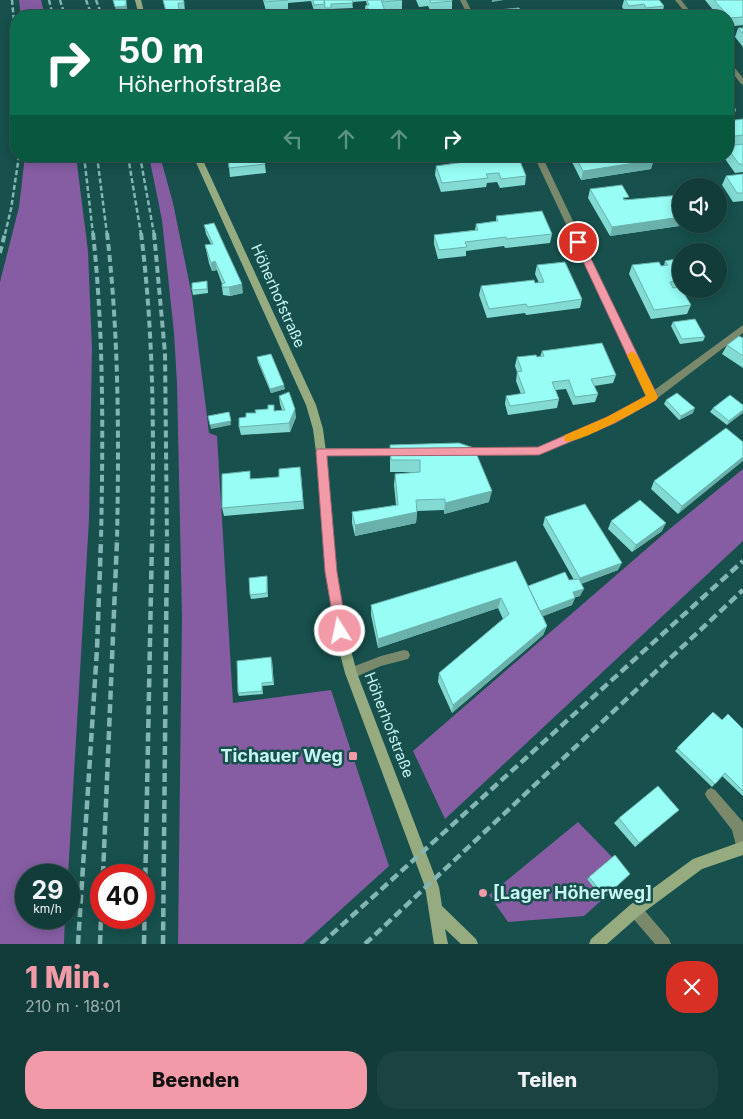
<!DOCTYPE html>
<html lang="de">
<meta charset="utf-8">
<style>
body{margin:0;font-family:Inter,sans-serif;background:#1a4341;color:#f1f3f6;height:100vh;display:flex;flex-direction:column;font-size:19px;white-space:nowrap}
*{box-sizing:border-box;margin:0}
p{font-size:16px;color:#9cadae}
.icon{flex:none;width:28px;height:28px;fill:none;stroke:currentColor;stroke-width:2;stroke-linecap:round;stroke-linejoin:round}
.map{position:relative;height:944px;overflow:hidden}
.panel{display:flex;flex-direction:column;background:#113c39;flex:1}
.panel>*{flex:none}
.top-card{position:absolute;left:10px;top:10px;width:724px;height:152px;border-radius:20px;box-shadow:0 2px 12px #0003,0 0 0 1px #305653;background:#0b6e4f;color:#fff;overflow:hidden}
.tools{position:absolute;left:672px;top:178px;display:grid;gap:10px}
.tools a{display:grid;place-items:center;width:55px;height:55px;border-radius:50%;background:#113c39;box-shadow:0 2px 12px #0003,0 0 0 1px #305653;font-size:25px}
.speed{position:absolute;left:15px;top:864px;display:flex;gap:10px;font-size:25px;font-weight:700;text-align:center}
.speed>*{display:grid;place-content:center;width:65px;height:65px;border-radius:50%;background:#113c39;box-shadow:0 2px 12px #0003,0 0 0 1px #305653;line-height:1}
.speed small{font-size:12px;font-weight:400}
.speed .limit{border:8px solid #d22;background:#fff;color:#111}
.pin{position:absolute;display:grid;place-items:center;width:42px;height:42px;color:#fff;margin:-21px;border:2px solid #fff;border-radius:50%;box-shadow:0 1px 5px #0007}
.me{position:absolute;width:55px;margin:-28px;rotate:350deg;stroke-linejoin:round;filter:drop-shadow(0 0 4px #0008)}
.turn{display:flex;align-items:center;gap:18px;height:105px;padding:0 25px;font-size:22px}
.turn .icon{width:65px;height:65px;stroke-width:2.5}
.turn b{display:block;font-size:35px;line-height:42px}
.lanes{display:flex;align-items:center;height:48px;padding:0 25px;background:#0003;justify-content:center;gap:25px;direction:ltr}
.lanes .off{opacity:.35}
.round{display:grid;place-items:center;flex:none;width:52px;height:52px;border-radius:20px;background:#1a4341}
.summary{display:flex;align-items:center;justify-content:space-between;height:85px;padding:0 25px}
h1{font-size:30px;font-weight:800;line-height:38px;color:#f39aa8}
.action{display:flex;gap:10px;margin-top:auto;padding:10px 25px}
.action a{flex:1;height:58px;border-radius:20px;background:#f39aa8;color:#111;font-size:20px;font-weight:800;line-height:58px;text-align:center}
.action a+a{background:#1a4341;color:#f1f3f6}
.map>svg:first-child{display:block}
</style>
<div class="map">
<svg width="743" height="944" viewBox="0 0 743 944">
<rect width="100%" height="100%" fill="#17504c"/>
<!-- green -->
<path fill="#865da3" d="M19,0H41L45,16H21Z
M25,156H76L88,251L92,349L89,520L68,875H26V918H65L64,944H0V282L19,207Z
M149,156H160L173,203L192,296L209,433L217,436L233,703L331,690L389,866L303,944H178L182,616L177,383L174,333L162,220Z
M743,469V541L445,819L413,751L666,532Z
M578,822L612,857L587,879L603,899L584,916L508,922L489,895Z"/>
<g fill="none" stroke-linecap="round" stroke-linejoin="round">
<!-- lane -->
<path fill="#7a886c" fill-rule="evenodd" d="M743,325V333L655,400L614,423L539,455H462L459,454L457,451L459,448L462,447H538L608,417L649,394Z
M321,448H403L406,449L408,452L406,455L403,456H321L318,455L316,452L318,449Z
M404,650L408,651L410,655L408,659L381,666L351,679L347,677L345,673L347,669L381,656Z
M711,788L715,790L743,822V855L738,853L732,830L707,798L705,794L707,790Z
M635,903L640,905L669,939L671,944H655L630,915L628,910L630,905Z"/>
<!-- street -->
<path fill="#7a886c" fill-rule="evenodd" d="M460,0H466L474,16H468Z
M675,0H681L694,16H688Z
M728,61L730,62L743,78V85L741,84L728,67Z
M534,156H542L657,397L655,400H649L647,397Z"/>
<!-- secondary -->
<path fill="#96ac80" fill-rule="evenodd" d="M135,0H141L145,16H139Z
M193,156H201L316,405L323,429L326,452L333,545L346,631L357,673L439,887L442,906L476,939L478,944H461L445,929L448,944H434L425,887L345,673L334,631L323,545L316,452L313,429L306,405Z
M743,841V855L702,869L640,915L607,944H589L591,939L630,905L693,859Z"/>
<!-- rail-far2 -->
<path stroke="#83b6b2" stroke-width="2.5" stroke-dasharray="5 2.5" stroke-linecap="butt" d="M12,0L16,43
M49,0L53,16
M60,0L65,16
M86,0L92,16
M96,0L102,16
M84,156L93,234
M97,156L107,234
M128,156L141,234
M140,156L154,234
M5,234L11,209L19,156"/>
<!-- rail-far1 -->
<path stroke="#83b6b2" stroke-width="4" stroke-dasharray="7 4" stroke-linecap="butt" d="M93,233C104,335 103,439 101,541
M107,233C119,335 119,439 117,541
M141,233C154,335 154,439 152,541
M154,233L165,353L167,541
M0,253L5,233"/>
<!-- rail -->
<path stroke="#83b6b2" stroke-width="4.5" stroke-dasharray="9 4.5" stroke-linecap="butt" d="M103,875L117,540
M78,944L97,649L101,540
M100,944L101,917
M144,944L152,540
M163,944L167,540
M321,944L743,561
M365,944L743,590"/>
</g>
<!-- wall -->
<path fill="#82dad3" d="M163,0H184L185,12H180V16H167Z
M263,0H402V9L385,10V15L372,16L365,10V6L367,5L366,1L352,2L353,8L331,9L332,13L315,14L311,1L288,3V9L266,11Z
M416,0H452V10L431,12L428,6L419,7Z
M624,0H659L664,6L662,15L644,16L642,13L627,14L622,7Z
M705,0H743V25L728,27V16H718Z
M499,10L524,16H498Z
M738,28H743V47L735,37Z
M728,99L736,110L734,115H729L728,119Z
M743,119V144L728,146V121Z
M743,144V172L735,173L723,156H728V146Z
M264,156L266,173L230,177L229,168Z
M569,156H652L651,169L581,180Z
M436,166L526,176L525,185L500,188L497,182L487,183L486,187L441,192L435,175Z
M743,174V201L733,202L722,185L726,176Z
M590,189L628,200L681,224H693L610,236L588,198Z
M496,216L552,234L550,243L505,248L504,246L466,251V256L438,259L434,244V235L475,230L476,224L496,221Z
M204,225L243,293L230,296L223,295L222,287V284L217,270L212,271L209,263L205,245L211,244L206,234Z
M681,258V289L691,305L687,314L651,319L629,274L632,265L664,266L665,261Z
M537,265L582,299L580,308L526,315L525,313L487,318L479,295L481,286L539,283L535,274Z
M207,281L208,293L193,295L192,290Z
M682,289H704L684,292Z
M673,322L705,337L703,341L680,344L671,326Z
M743,338V368L722,354L727,345Z
M542,351L616,375L613,383L594,386L598,394L595,402L573,405L566,389L556,390L559,399L557,408L508,415L505,404L506,396L521,394L516,381L517,372L515,366L517,357H540Z
M257,357L285,389L271,393L258,362Z
M279,396L296,417L290,432L241,435L239,427L246,417L275,411L282,410L280,404Z
M666,400L693,413L679,420L664,404Z
M743,405L727,425L710,412L713,408Z
M743,442L678,514L651,489L654,481Z
M459,443L489,502L444,514V510L417,511L416,523L355,536L352,523V512L396,505L394,485L395,474L419,472H390V445Z
M301,475L304,509L224,516L222,508L251,479Z
M545,517L618,570L581,584L580,596L575,597L572,605L543,616L547,626L543,635L452,713L438,682L439,673L503,619L498,608L378,648L371,615V605L528,586L574,580L543,525Z
M611,521L662,531L632,552L608,529Z
M267,576L268,597L251,599L250,595Z
M272,660L274,685L262,686L263,694L239,696L238,693Z
M713,712L722,720L743,729V796L722,776L712,787L675,751Z
M679,810L635,847L614,823L619,818Z
M615,855L605,897L603,899L587,879Z"/>
<!-- shaded-wall -->
<path fill="#6ab1ac" d="M126,0L128,14L117,16L115,7Z
M492,0H504L492,2Z
M385,11V15L373,16V13Z
M654,160L651,169L581,180L583,171Z
M681,217V224H693L610,236L612,227Z
M215,261L217,270L212,271L211,263Z
M242,284L243,293L230,296L229,287Z
M284,385L285,389L271,393L270,389Z
M695,408L693,413L679,420L681,416Z
M295,409L296,417L290,432L289,423Z
M743,410V413L727,425L729,421Z
M229,412L231,425L211,429L210,425Z
M743,457V461L678,514L682,506Z
M492,491L489,502L444,514L445,503Z
M417,512L416,523L355,536V525Z
M666,523L662,531L632,552L636,545Z
M622,563L618,570L577,585L580,578Z
M584,589L580,596L570,599L573,592Z
M501,598L498,608L378,648V639Z
M575,598L572,605L536,619L538,612Z
M547,626L543,635L452,713L453,705Z"/>
<!-- building -->
<path fill="#97fdf5" stroke="#6ab1ac" d="M113,0H126V6L115,7Z
M163,0H183L184,3H178L180,14L167,15Z
M264,0H288L265,2Z
M313,0H324L325,4L314,5Z
M324,0H352L353,3L331,4V8H325Z
M367,0H381L385,11L373,13L365,6L369,5Z
M383,0H402L383,2Z
M430,0H452V1L431,3Z
M625,0H659L664,6L646,8L644,4L629,6Z
M714,0H743V17L730,18Z
M519,8L524,16H502L499,10Z
M127,10L129,16H118L116,12Z
M738,28H743V34Z
M728,99L736,110L728,111Z
M743,119V135L728,137V121Z
M743,144V164H739L728,149V146Z
M228,156H264L265,164L229,168Z
M506,156H518L526,176L501,179L499,173L486,174L488,178L442,183L436,166Z
M575,156H652L654,160L583,171Z
M743,174V193H737L726,176Z
M622,185L629,197L623,198L624,200L681,195V217L612,227L590,189Z
M542,211L552,234L506,239V237L465,242L467,247L439,250L434,235L478,230L476,224L498,221L496,216Z
M214,223L242,284L229,287H222V284L225,283L215,261L211,263L205,245L213,244L204,225Z
M681,258V280L670,282L673,288L680,287L691,305L654,310L632,265L659,262L661,266L668,265L665,261Z
M565,262L582,299L528,307L526,304L489,309L481,286L534,280L535,283L544,282L537,265Z
M207,281V289L192,290V283Z
M695,319L705,337L682,339L673,322Z
M739,336L743,338V356L727,345Z
M602,343L616,375L591,379L598,394L575,397L569,380L552,382L559,399L510,406L506,396L525,393L517,372L522,371L517,357L536,355L537,357L544,356L542,351Z
M271,354L284,385L270,389L257,357Z
M289,392L295,409L289,423L239,427V418L246,417V413H256L255,410L268,409V405H274V411L285,410L279,396Z
M677,393L695,408L681,416L666,400Z
M730,395L743,405V410L729,421L713,408Z
M229,412L231,421L210,425L208,416Z
M726,428L743,442V457L682,506L654,481Z
M459,443L474,448L492,491L445,503V499L416,500L417,512L355,525L352,512L398,505L395,474L420,472V460H391L390,445Z
M300,467L303,501L222,508V474L250,471V479L279,477V469Z
M640,500L666,523L636,545L611,521Z
M585,504L622,563L580,578L545,517Z
M516,561L547,626L453,705L439,673L509,614L501,598L378,639L371,605Z
M565,572L569,580L579,579L584,589L573,592L575,598L540,611L528,586Z
M267,576V593L250,595L249,578Z
M271,657L273,682L262,683V691L238,693L237,661Z
M713,712L722,720L728,714L743,729V791L725,773L715,784L677,748Z
M658,786L679,810L639,843L619,818Z
M615,855L630,874L605,897L589,877Z"/>
<!-- route -->
<path fill="#f39aa8" stroke="#9e646d" d="M578,239L583,242L658,397L656,400L615,423L539,455L327,456L337,572L347,631L345,635L340,637L336,635L325,572L316,452L317,449L538,447L607,417L646,396L574,242Z"/>
<!-- slow -->
<path fill="#f59e0b" d="M632,351L637,355L658,397L656,400C642,408 578,445 565,441L564,438L565,435L607,417L646,396L627,355Z"/>
<!-- markers -->
<g fill="#f39aa8" stroke="#17504c" stroke-width="2">
<rect x="348" y="751" width="10" height="10" rx="2.5"/>
<circle cx="483" cy="893" r="5"/>
</g>
<g text-anchor="middle" stroke-width="5" stroke-linejoin="round" paint-order="stroke">
<!-- street labels -->
<g font-size="15" fill="#c6f5f1" stroke="#17504c">
<text transform="translate(278 296) rotate(66)" y="5">Höherhofstraße</text>
<text transform="translate(389 725) rotate(69)" y="5">Höherhofstraße</text>
</g>
<!-- near-poi labels -->
<g font-size="18" font-weight="bold" fill="#c6f5f1" stroke="#17504c" text-anchor="end">
<text x="343" y="762">Tichauer Weg</text>
<text x="493" y="899" text-anchor="start">[Lager Höherweg]</text>
</g>
</g>
</svg>
<div class="tools">
<a><svg class="icon" aria-label="sound" viewBox="0 0 24 24"><path d="M4 9h4l5-4v14l-5-4H4zM17 9q2 3 0 6"/></svg></a>
<a><svg class="icon" aria-label="search" viewBox="0 0 24 24"><circle cx="10" cy="10" r="6"/><path d="M15 15l6 6"/></svg></a>
</div>
<div class="speed"><div>29<small>km/h</small></div><div class="limit">40</div></div>
<div class="pin" style="left:578px;top:242px;background:#d93025"><svg class="icon" aria-label="arrive" viewBox="0 0 24 24"><path d="M6 21V4h12l-3 4 3 4H6"/></svg></div>
<svg class="me" style="left:340px;top:631px" viewBox="-20 -20 40 40"><circle r="17" fill="#f39aa8" stroke="#fff" stroke-width="3"/><path d="M0-11L8 9 0 5-8 9z" fill="#fff"/></svg>
<div class="top-card">
<div class="turn"><svg class="icon" aria-label="right" viewBox="0 0 24 24"><path d="M7 20v-9h11M14 6l5 5-5 5"/></svg><div><b>50 m</b>Höherhofstraße</div></div>
<div class="lanes"><svg class="icon off" aria-label="left" viewBox="0 0 24 24"><path d="M17 20v-9H6M10 6l-5 5 5 5"/></svg><svg class="icon off" aria-label="ahead" viewBox="0 0 24 24"><path d="M12 20V5M6 11l6-6 6 6"/></svg><svg class="icon off" aria-label="ahead" viewBox="0 0 24 24"><path d="M12 20V5M6 11l6-6 6 6"/></svg><svg class="icon" aria-label="right" viewBox="0 0 24 24"><path d="M7 20v-9h11M14 6l5 5-5 5"/></svg></div>
</div>
</div>
<section class="panel">
<div class="summary"><div><h1>1 Min.</h1><p>210 m · 18:01</p></div><a class="round" style="background:#d93025;color:#fff"><svg class="icon" aria-label="close" viewBox="0 0 24 24"><path d="M6 6l12 12M18 6L6 18"/></svg></a></div>
<div class="action"><a>Beenden</a><a>Teilen</a></div>
</section>
